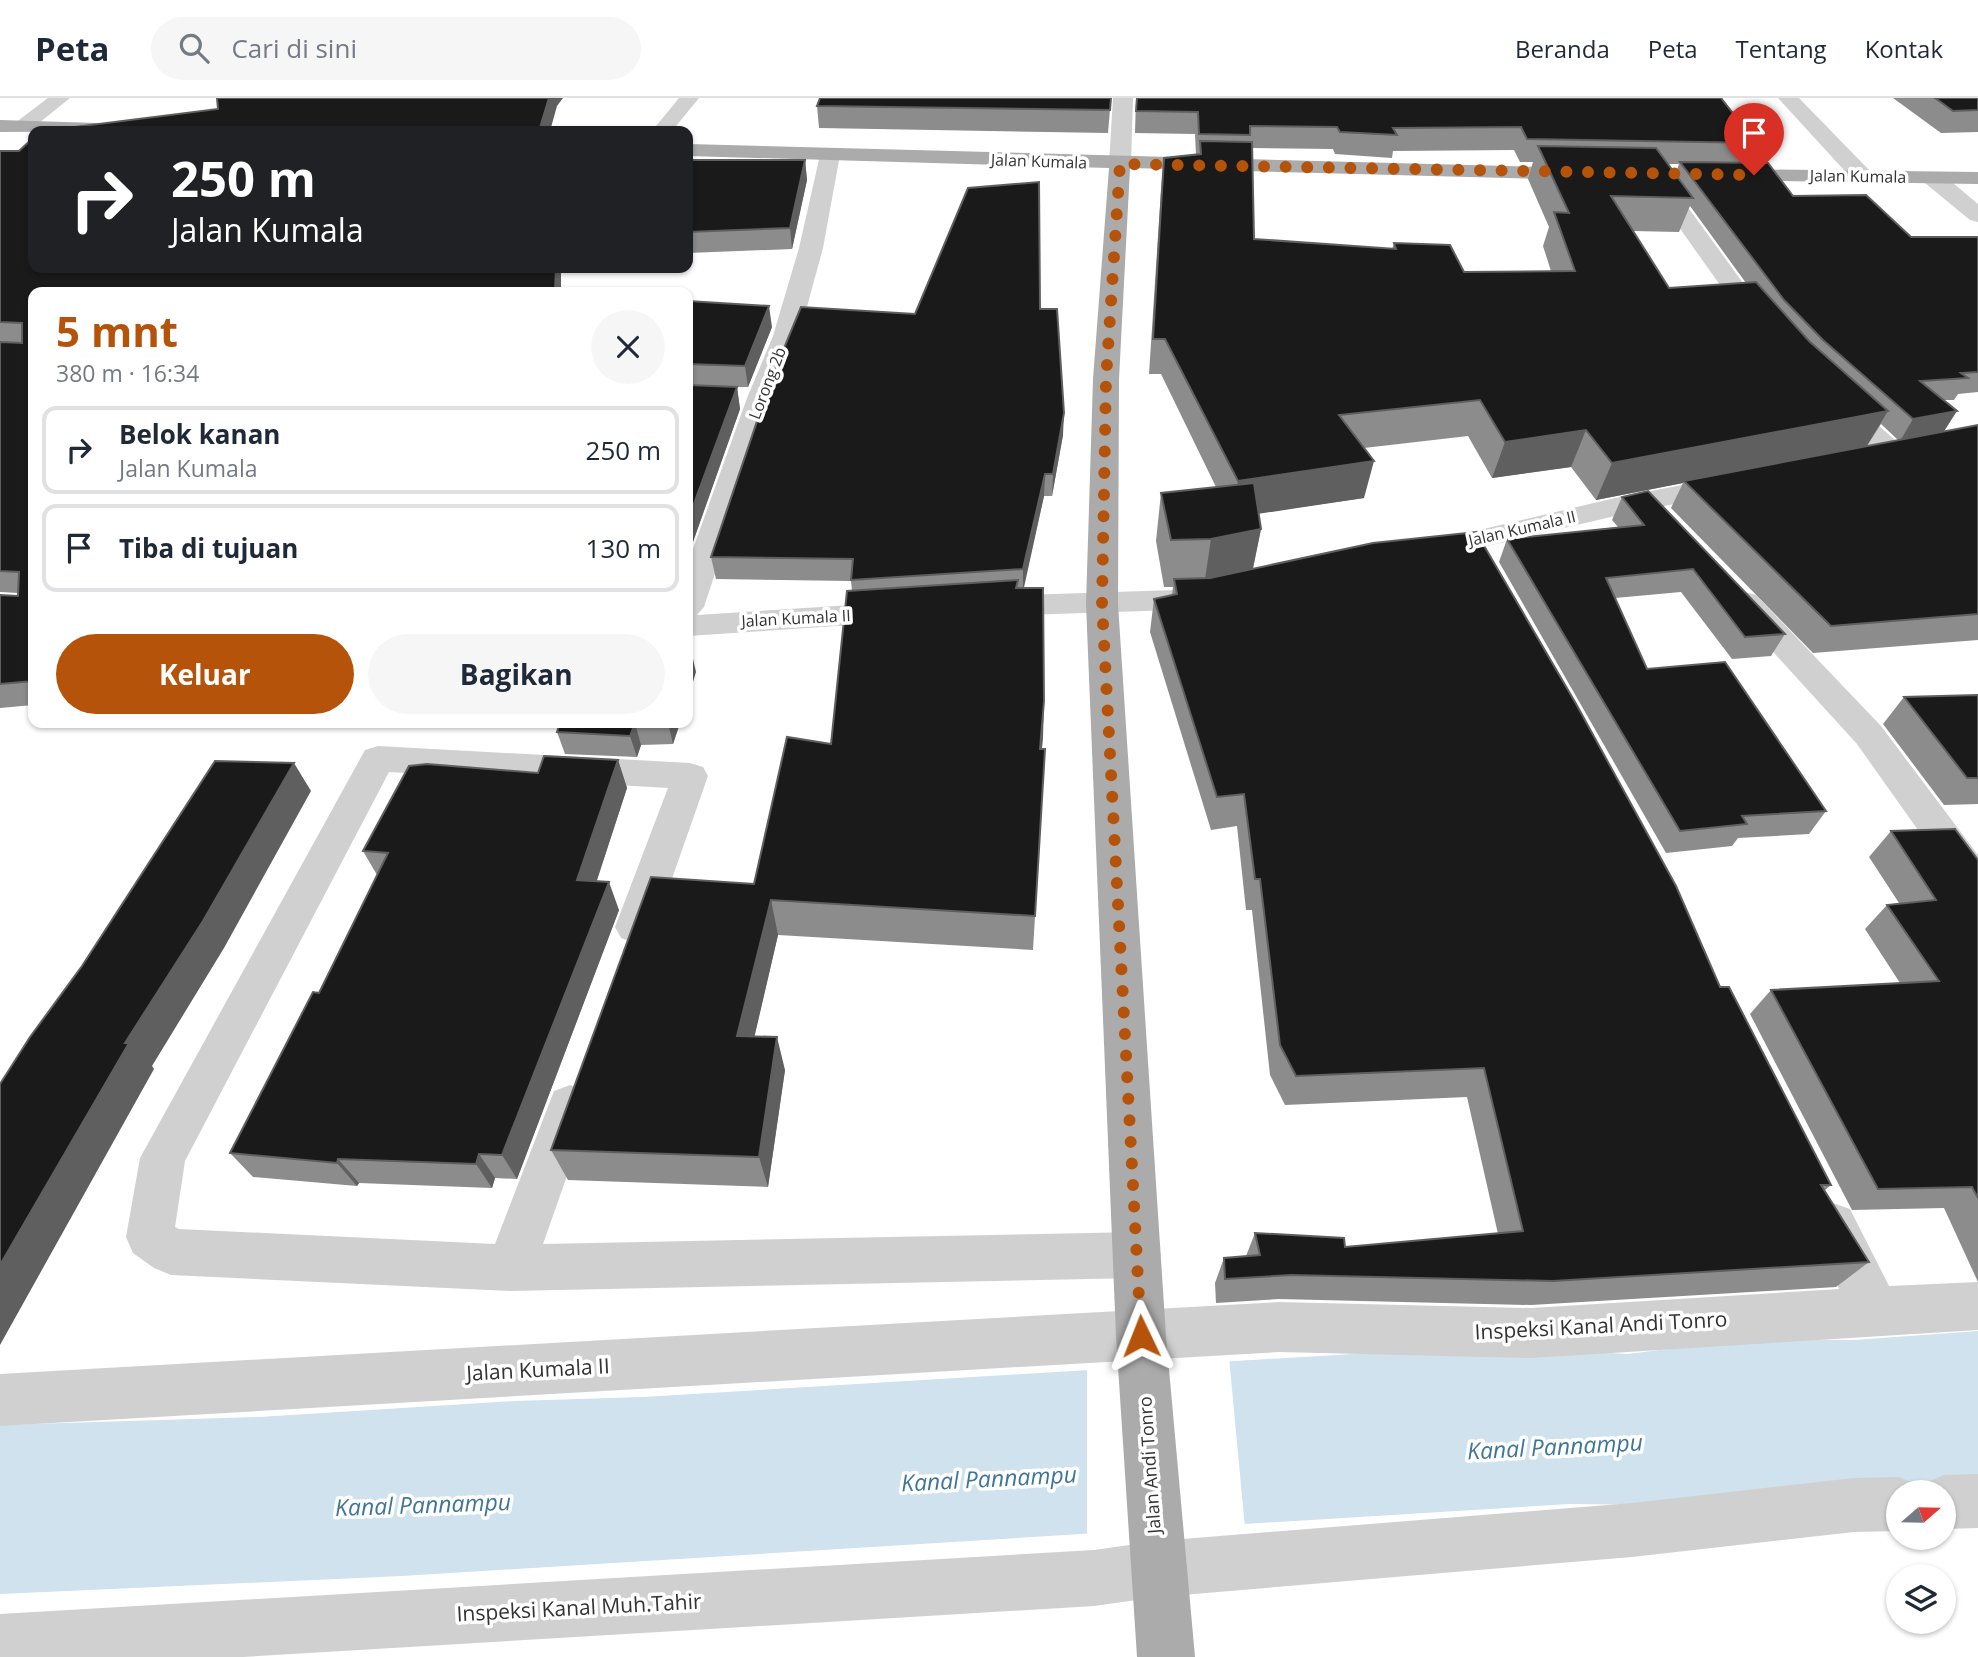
<!DOCTYPE html>
<html lang="id">
<meta charset="utf-8">
<style>
body{margin:0;font-family:"Open Sans",sans-serif;background:#f6f6f7;color:#1f2937;height:100vh;display:flex;flex-direction:column;font-size:26px;white-space:nowrap}
*{box-sizing:border-box;margin:0}
p{font-size:23px;color:#747a83}
.icon{flex:none;width:38px;height:38px;fill:none;stroke:currentColor;stroke-width:2;stroke-linecap:round;stroke-linejoin:round}
.map{position:relative;flex:1;overflow:hidden}
.panel{position:absolute;left:28px;top:189px;width:665px;height:441px;display:flex;flex-direction:column;background:#fff;border-radius:14px;box-shadow:0 2px 5px #0004}
.panel>*{flex:none}
.guide{position:absolute;left:28px;top:28px;width:665px;height:147px;border-radius:14px;box-shadow:0 2px 5px #0004;background:#202124;color:#fff;overflow:hidden}
.needle{width:46px;rotate:70deg}
.tools{position:absolute;left:1886px;top:1382px;display:grid;gap:14px}
.tools a{display:grid;place-items:center;width:70px;height:70px;border-radius:50%;background:#fff;box-shadow:0 2px 5px #0004;font-size:35px}
.pin{position:absolute;display:grid;place-items:center;width:60px;height:60px;color:#fff;margin:-72px -30px;border-radius:50% 50% 50% 0;rotate:-45deg;box-shadow:0 0 7px #0007}
.pin .icon{rotate:45deg}
.me{position:absolute;width:77px;margin:-38px;rotate:358deg;stroke-linejoin:round;filter:drop-shadow(0 0 5px #0008)}
.turn{display:flex;align-items:center;gap:24px;height:147px;padding:0 28px;font-size:32px}
.turn .icon{width:91px;height:91px;stroke-width:2.5}
.turn b{display:block;font-size:49px;line-height:60px}
.round{display:grid;place-items:center;flex:none;width:74px;height:74px;border-radius:37px;background:#f6f6f7}
.overview{display:flex;align-items:center;justify-content:space-between;height:119px;padding:0 28px}
h1{font-size:42px;font-weight:700;line-height:52px;color:#b45309}
.primary-button{display:flex;gap:14px;margin-top:auto;padding:14px 28px}
.primary-button a{flex:1;height:80px;border-radius:42px;background:#b45309;color:#fff;font-size:28px;font-weight:700;line-height:80px;text-align:center}
.primary-button a+a{background:#f6f6f7;color:#1f2937}
ul{padding:0;list-style:none}
li{display:flex;align-items:center;gap:21px;height:88px;margin:0 14px 10px;padding:0 14px;border:4px solid #e0e1e3;border-radius:14px}
li div{flex:1}
li b{display:block;font-size:26px}
li em{font-style:normal}
header{display:flex;align-items:center;gap:42px;box-sizing:border-box;height:98px;padding:0 35px;background:#fff;border-bottom:2px solid #e0e1e3}
header strong{font-size:33px}
nav{display:flex;gap:38px;margin-inline-start:auto;font-size:24px}
.search{width:490px;height:63px;background:#f6f6f7;display:flex;align-items:center;gap:18px;box-sizing:border-box;padding:0 24px;border-radius:38px;color:#747a83;font-size:26px}
.map>svg:first-child{display:block}
</style>
<header>
<strong>Peta</strong>
<div class="search"><svg class="icon" aria-label="search" viewBox="0 0 24 24"><circle cx="10" cy="10" r="6"/><path d="M15 15l6 6"/></svg>Cari di sini</div>
<nav><a>Beranda</a><a>Peta</a><a>Tentang</a><a>Kontak</a></nav>
</header>
<div class="map">
<svg width="1978" height="1559" viewBox="0 0 1978 1559">
<rect width="100%" height="100%" fill="#fff"/>
<!-- water -->
<path fill="#cfe2ee" d="M1978,1233V1383C1937,1384 1897,1391 1856,1394C1760,1404 1665,1408 1569,1406L402,1478L0,1496V1327L259,1319L514,1303L643,1299L1484,1248L1628,1256L1747,1241L1854,1242Z"/>
<!-- pier -->
<path fill="#fff" d="M1229,1259L1245,1430L1087,1440V1266Z"/>
<g fill="none" stroke-linecap="round" stroke-linejoin="round">
<!-- minor -->
<path fill="#d0d0d0" fill-rule="evenodd" d="M48,0H70L29,33H15L12,29L15,25Z
M679,0H699L672,33H652Z
M1113,0H1133L1131,66L1120,72L1109,66Z
M1778,0H1799L1870,73L1873,78L1870,83H1854Z
M830,51L840,57L823,150L799,238L773,300L704,509L697,517L898,504L909,507L914,514L909,521L898,524L688,538V465L747,300L773,238L799,150L820,57Z
M1655,74L1663,75L1770,222L1773,227L1770,232H1752L1644,80Z
M1933,74L1941,75L1978,106V124L1970,122L1925,85L1922,80Z
M1835,295L1844,297L1903,349L1907,355L1903,361L1893,363L1883,361L1826,309L1822,303L1826,297Z
M1728,378L1738,381L1742,387L1738,393L1615,418L1428,462L1417,460L1413,453L1417,446L1428,444L1615,400Z
M1205,491L1216,494L1221,501L1216,508L1205,511L989,518L978,515L973,508L978,501L989,498Z
M1745,494L1756,497L1881,628L1978,757V801L1964,797L1857,646L1734,511L1729,504L1734,497Z
M378,648L690,665L703,669L708,678L655,829L649,840L635,845L621,840L615,829L668,690L389,674L185,1063L175,1129L179,1131L495,1146L554,993L570,987L586,993L592,1007L543,1146L1137,1134L1154,1141L1161,1157L1154,1173L1137,1180L510,1193L171,1177L154,1170L133,1155L126,1139L140,1060L365,652Z
M1833,1105L1850,1111L1889,1188L1978,1184V1232L1531,1260L1279,1254L0,1328V1276L1279,1204L1531,1210L1839,1191L1809,1127L1816,1111Z
M1978,1376V1430L1944,1431V1395H1899V1433L1854,1434L1632,1459L1158,1499L1094,1508L243,1559H0V1516L1094,1452L1158,1443L1632,1405L1854,1380L1899,1379L1918,1387L1921,1394L1925,1385L1944,1377Z"/>
<!-- major -->
<path fill="#ababab" fill-rule="evenodd" d="M0,22L162,27L172,33L0,34Z
M688,46L1581,70L1592,76L1581,82L1130,70L1119,281L1118,506L1166,1238L1195,1559H1137L1116,1238L1086,506L1093,281L1109,70L688,58Z
M1726,71L1978,74V86L1718,82L1715,77Z"/>
</g>
<!-- wall -->
<path fill="#8c8c8c" fill-rule="evenodd" d="M1111,0L1108,35L819,30L817,8Z
M1136,0H1721L1756,45L1747,65L1793,98L1911,139H1978V294L1958,296L1954,302H1944V333L1978,327V542L1813,555L1671,410L1683,385L1596,402L1571,369L1492,380L1468,338L1364,350V400L1259,415L1261,431L1253,471L1720,889L1831,1087L1824,1093L1869,1164L1836,1189L1531,1207L1279,1201L1216,1205L1215,1185L1224,1160L1246,1158L1255,1135L1345,1149L1498,1136L1467,999L1285,1007L1270,977L1252,812H1246L1237,728L1211,732L1150,534L1154,501L1172,497L1173,489H1164L1156,443L1161,395L1216,389L1161,276H1149L1161,92L1164,60L1196,57L1195,36L1135,35ZM1252,50L1333,51L1335,56L1392,60L1393,53L1514,52L1520,64H1533L1528,81L1549,129L1543,148L1551,173L1464,174L1394,145L1392,151L1254,141ZM1667,66H1679L1675,77ZM1690,108L1746,185L1669,190L1633,133L1679,134ZM1881,326L1898,342L1867,348Z
M1893,0H1978V34L1941,35Z
M0,53L33,170H561V194H33V607L0,610V497L18,498V495L0,494Z
M688,62H805L807,82L792,151L688,155Z
M688,203L772,229L748,289H737L740,311L688,458Z
M1040,211L1063,337L1052,398H1044L1023,490L1044,603L1042,651H1045L1033,852L778,837L754,939L785,972L768,1089L568,1082L551,1052L754,786L831,646L852,493L851,483L716,481L711,459Z
M1622,399L1785,536L1771,558L1732,561L1681,494L1615,500L1647,571L1826,713L1809,736L1738,740L1732,748L1666,755L1499,464L1507,441L1618,429L1612,422Z
M1978,597V706L1944,707L1883,626L1904,599Z
M560,625H680L673,646L641,647L637,659L565,656L557,634Z
M618,662L627,690L596,784L619,812L517,1081L495,1080L492,1090L359,1085L357,1088L253,1079L230,1055L319,895L377,777L363,753L538,675Z
M1891,733L1978,762V1184L1944,1110L1852,1112L1750,916L1771,892L1900,885L1865,831L1887,807L1899,805L1869,759Z"/>
<!-- shaded-wall -->
<path fill="#5f5f5f" d="M549,0H563L557,8L550,33H539Z
M805,62L807,82L792,151L790,130Z
M556,170H561V194H555Z
M769,208L772,229L748,289L745,268Z
M737,289L740,311L688,458V422Z
M1888,313L1866,349L1684,383L1683,385L1596,402L1612,365Z
M1957,313L1943,335L1900,343L1913,321Z
M1064,315L1063,337L1052,398L1053,376Z
M1586,332L1571,369L1492,380L1505,344Z
M1374,363L1364,400L1231,420L1238,383Z
M1045,376L1044,398L1023,494V471Z
M1261,431L1251,479L1204,488L1211,441Z
M691,552L696,574L688,600V561Z
M1044,603L1043,640L1038,687L1040,651Z
M635,625L641,647L637,659L630,638Z
M668,625H680L673,646Z
M618,662L627,690L588,810L577,782Z
M294,665L311,693L224,850L152,968L154,971L0,1247V1167L125,945Z
M609,784L619,812L517,1081L502,1057Z
M771,802L778,837L747,971L737,938Z
M777,939L785,972L768,1089L759,1059Z
M479,1056L495,1080L492,1090L476,1066Z
M338,1061L359,1085L357,1088L337,1065Z"/>
<!-- building -->
<path fill="#1a1a1a" stroke="#5f5f5f" stroke-width="2" d="M217,0H549L539,33H43L218,11Z
M820,0H1111L1110,12L817,8Z
M1137,0H1721L1756,45L1527,41L1521,29L1393,30L1397,37L1340,34L1337,29L1250,28V37L1199,36L1198,14L1136,13Z
M1935,0H1978V12L1953,13Z
M33,40V170H556L555,194H33V583L0,586V497L18,498L19,474L0,473V244L22,245V225L0,224V53H19Z
M1200,43L1252,44L1254,141L1396,151L1394,145L1450,147L1464,174L1575,173L1554,114L1569,115L1538,48L1656,50L1693,100L1611,98L1669,190L1756,184L1809,243L1888,313L1612,365L1586,332L1505,344L1480,302L1339,317L1374,363L1238,383L1165,241H1153L1164,60L1201,56Z
M688,62H805L790,130L688,134Z
M1680,64L1768,65L1793,98L1866,97L1911,139H1978V274L1961,275L1968,280L1920,283L1957,313L1913,321L1823,242L1784,202Z
M1039,84L1040,211H1057L1064,315L1053,376H1045L1023,471L851,482L853,461L711,459L772,279L801,209L915,216L968,90Z
M688,203L769,208L745,268L688,266Z
M688,287L737,289L688,422Z
M1978,327V516L1831,528L1684,383Z
M1254,385L1261,431L1211,441L1171,442L1161,395Z
M1648,393L1785,536L1745,539L1693,471L1606,480L1647,571L1725,564L1826,713L1742,718L1747,726L1680,733L1507,441L1644,427L1622,399Z
M1476,434L1575,604L1676,788L1720,889H1729L1831,1087H1821L1869,1164L1553,1183L1291,1177L1225,1181L1224,1160L1260,1157L1255,1135L1344,1140L1345,1149L1523,1133L1484,970L1296,978L1280,947L1260,781H1255L1244,696L1217,699L1154,501L1177,496L1174,481L1210,480L1373,445Z
M1018,482L1016,490H1043L1044,603L1040,651H1045L1035,818L771,802L737,938L777,939L759,1059L551,1052L651,779L754,786L787,639L831,646L847,493Z
M1978,597V680H1967L1904,599Z
M560,625H635L630,638L557,634Z
M544,658L618,662L577,782L609,784L502,1057L479,1056L476,1066L338,1061L337,1065L230,1055L313,894L319,895L388,755L363,753L409,668L427,666L538,675Z
M215,663L294,665L203,823L125,945H129L0,1167V986L30,939L82,868Z
M1955,731L1978,762V1100L1972,1089L1878,1091L1771,892L1939,883L1887,807L1936,802L1891,733Z"/>
<g fill="none" stroke-linecap="round" stroke-linejoin="round">
<!-- route -->
<path stroke="#b45309" stroke-width="12" stroke-dasharray="0 21.6" d="M1141,1238L1102,506L1106,281L1120,66L1754,77"/>
</g>
<g text-anchor="middle" stroke-width="7" stroke-linejoin="round" paint-order="stroke">
<!-- far-street labels -->
<g font-size="16" fill="#333" stroke="#fff">
<text transform="translate(1039 63) rotate(2)" y="6">Jalan Kumala</text>
<text transform="translate(1858 78) rotate(1)" y="6">Jalan Kumala</text>
<text transform="translate(767 285) rotate(-69)" y="6">Lorong 2b</text>
<text transform="translate(1522 430) rotate(-13)" y="6">Jalan Kumala II</text>
<text transform="translate(796 520) rotate(-3)" y="6">Jalan Kumala II</text>
</g>
<!-- street labels -->
<g font-size="18" fill="#333" stroke="#fff">
<text transform="translate(1150 1367) rotate(-94)" y="6">Jalan Andi Tonro</text>
</g>
<!-- near-street labels -->
<g font-size="21" fill="#333" stroke="#fff">
<text transform="translate(1601 1228) rotate(-3)" y="7">Inspeksi Kanal Andi Tonro</text>
<text transform="translate(538 1272) rotate(-3)" y="7">Jalan Kumala II</text>
<text transform="translate(579 1510) rotate(-3)" y="7">Inspeksi Kanal Muh.Tahir</text>
</g>
<!-- near-water labels -->
<g font-size="23" font-style="italic" fill="#3f7597" stroke="#fff">
<text transform="translate(1555 1349) rotate(-3)" y="8">Kanal Pannampu</text>
<text transform="translate(989 1381) rotate(-3)" y="8">Kanal Pannampu</text>
<text transform="translate(423 1407) rotate(-2)" y="8">Kanal Pannampu</text>
</g>
</g>
</svg>
<div class="tools">
<a><svg class="needle" viewBox="-14 -14 28 28"><path d="M0-13l5 13h-10z" fill="#e53935"/><path d="M0 13l5-13h-10z" fill="#747a83"/></svg></a>
<a><svg class="icon" aria-label="layers" viewBox="0 0 24 24"><path d="M12 4l9 5-9 5-9-5zM3 14l9 5 9-5"/></svg></a>
</div>
<div class="pin" style="left:1754px;top:77px;background:#d93025"><svg class="icon" aria-label="arrive" viewBox="0 0 24 24"><path d="M6 21V4h12l-3 4 3 4H6"/></svg></div>
<svg class="me" style="left:1141px;top:1238px" viewBox="-20 -20 40 40"><path d="M0-17L14 15 0 8-14 15z" fill="#b45309" stroke="#fff" stroke-width="4"/></svg>
<div class="guide">
<div class="turn"><svg class="icon" aria-label="right" viewBox="0 0 24 24"><path d="M7 20v-9h11M14 6l5 5-5 5"/></svg><div><b>250 m</b>Jalan Kumala</div></div>
</div>
<section class="panel">
<div class="overview"><div><h1>5 mnt</h1><p>380 m · 16:34</p></div><a class="round"><svg class="icon" aria-label="close" viewBox="0 0 24 24"><path d="M6 6l12 12M18 6L6 18"/></svg></a></div>
<ul>
<li><svg class="icon" aria-label="right" viewBox="0 0 24 24"><path d="M7 20v-9h11M14 6l5 5-5 5"/></svg><div><b>Belok kanan</b><p>Jalan Kumala</p></div><em>250 m</em></li>
<li><svg class="icon" aria-label="arrive" viewBox="0 0 24 24"><path d="M6 21V4h12l-3 4 3 4H6"/></svg><div><b>Tiba di tujuan</b></div><em>130 m</em></li>
</ul>
<div class="primary-button"><a>Keluar</a><a>Bagikan</a></div>
</section>
</div>
